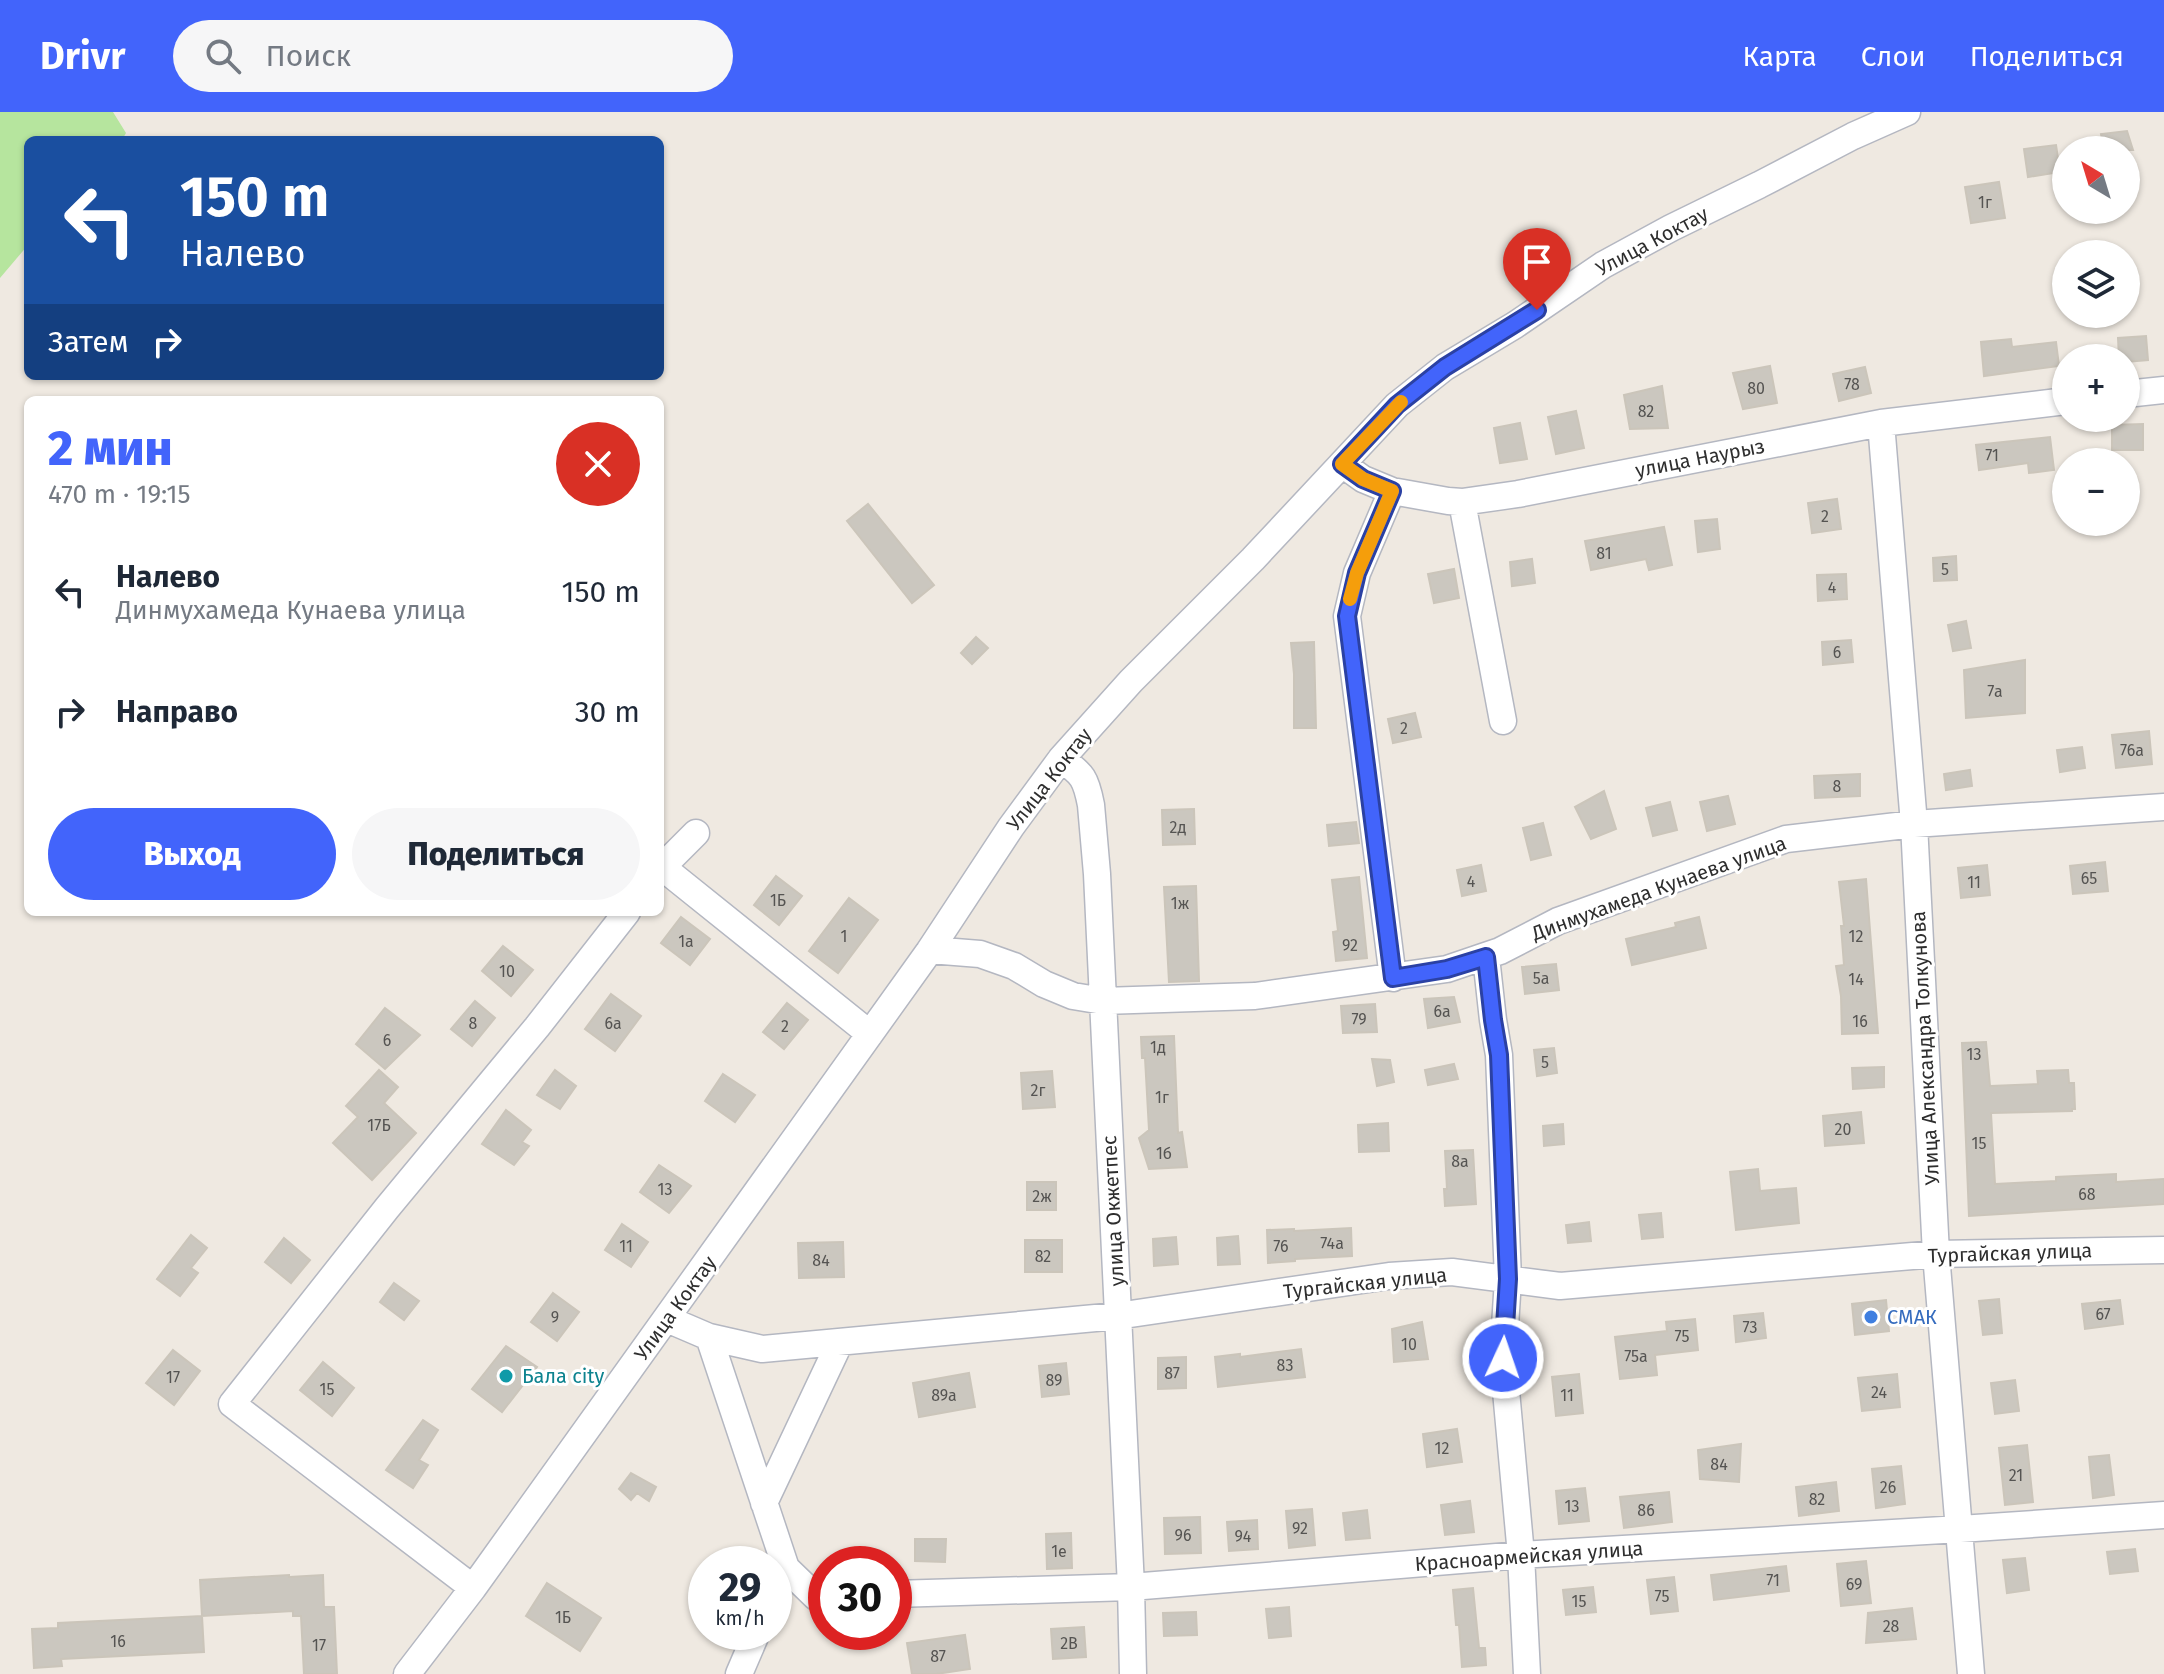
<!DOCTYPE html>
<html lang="ru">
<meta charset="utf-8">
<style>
body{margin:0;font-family:"Fira Sans",sans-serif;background:#f6f6f7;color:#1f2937;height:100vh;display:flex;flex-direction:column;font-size:30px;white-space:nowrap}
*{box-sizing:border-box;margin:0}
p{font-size:26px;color:#747a83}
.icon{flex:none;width:44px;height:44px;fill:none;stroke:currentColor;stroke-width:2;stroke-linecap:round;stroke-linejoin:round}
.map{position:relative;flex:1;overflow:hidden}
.drawer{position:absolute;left:24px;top:284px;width:640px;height:520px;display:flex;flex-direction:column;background:#fff;border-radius:12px;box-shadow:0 2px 6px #0004}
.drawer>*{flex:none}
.top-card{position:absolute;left:24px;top:24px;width:640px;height:244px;border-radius:12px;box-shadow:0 2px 6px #0004;background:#1a4fa0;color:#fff;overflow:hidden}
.needle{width:52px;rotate:322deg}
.tools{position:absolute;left:2052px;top:24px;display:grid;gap:16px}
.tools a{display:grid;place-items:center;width:88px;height:88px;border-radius:50%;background:#fff;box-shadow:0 2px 6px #0004;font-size:40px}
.speed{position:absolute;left:688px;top:1434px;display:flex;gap:16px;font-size:40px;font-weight:700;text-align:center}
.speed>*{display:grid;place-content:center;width:104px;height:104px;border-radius:50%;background:#fff;box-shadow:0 2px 6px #0004;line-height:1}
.speed small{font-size:20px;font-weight:400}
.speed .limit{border:12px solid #d22;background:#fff;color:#111}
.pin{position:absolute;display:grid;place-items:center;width:68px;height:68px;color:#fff;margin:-82px -34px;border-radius:50% 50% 50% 0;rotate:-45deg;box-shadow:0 0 8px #0007}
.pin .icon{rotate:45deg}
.me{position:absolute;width:88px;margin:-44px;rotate:3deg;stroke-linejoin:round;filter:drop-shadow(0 0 6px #0008)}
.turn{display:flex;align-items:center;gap:28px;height:168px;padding:0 24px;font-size:36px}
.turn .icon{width:104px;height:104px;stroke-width:2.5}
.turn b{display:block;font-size:56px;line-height:68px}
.then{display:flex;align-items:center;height:76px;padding:0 24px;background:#0003;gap:16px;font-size:30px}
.round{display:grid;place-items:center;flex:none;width:84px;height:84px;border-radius:42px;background:#f6f6f7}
.summary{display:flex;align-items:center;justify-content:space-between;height:136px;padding:0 24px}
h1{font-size:48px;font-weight:800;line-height:60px;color:#4264fb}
.primary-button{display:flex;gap:16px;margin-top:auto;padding:16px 24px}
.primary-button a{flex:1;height:92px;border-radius:48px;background:#4264fb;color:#fff;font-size:32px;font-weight:800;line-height:92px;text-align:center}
.primary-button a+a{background:#f6f6f7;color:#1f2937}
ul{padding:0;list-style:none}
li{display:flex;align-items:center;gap:24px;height:120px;padding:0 24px}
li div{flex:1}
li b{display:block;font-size:30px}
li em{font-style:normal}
header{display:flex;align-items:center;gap:48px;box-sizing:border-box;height:112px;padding:0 40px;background:#4264fb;color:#fff}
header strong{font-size:38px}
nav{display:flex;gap:44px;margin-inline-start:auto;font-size:28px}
.search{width:560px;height:72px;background:#f6f6f7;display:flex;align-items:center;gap:20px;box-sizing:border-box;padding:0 28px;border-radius:44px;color:#747a83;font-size:30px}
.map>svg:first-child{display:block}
</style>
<header>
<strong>Drivr</strong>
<div class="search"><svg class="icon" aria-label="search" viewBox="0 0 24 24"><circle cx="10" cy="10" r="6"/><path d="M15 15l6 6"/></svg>Поиск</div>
<nav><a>Карта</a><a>Слои</a><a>Поделиться</a></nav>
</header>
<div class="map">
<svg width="2164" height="1562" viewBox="0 0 2164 1562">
<rect width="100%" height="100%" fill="#efe9e1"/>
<!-- green -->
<path fill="#b6e59e" d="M0,0H113L126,21L122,28H28V65L25,70L28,72V133L0,166Z"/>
<!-- building -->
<path fill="#cbc7bf" stroke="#cbc5ba" stroke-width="2" d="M2127,19L2133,38H2104L2101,22Z
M2056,33L2060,60L2028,65L2024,37Z
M1999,70L2005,106L1971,111L1965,75Z
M2146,224L2148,248L2126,250V246H2119L2118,226Z
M2011,227L2012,235L2056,230L2059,254L1984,264L1981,230Z
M1770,254L1777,291L1743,297L1733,261Z
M1865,255L1871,281L1839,289L1833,262Z
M1662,274L1668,316L1630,317L1624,283Z
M1576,299L1584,336L1556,342L1548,305Z
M1520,311L1527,347L1500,351L1494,316Z
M2143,312V338H2112V313Z
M2050,325L2054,358L2029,361L2028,351L1979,358L1976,333Z
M1837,387L1841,417L1812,421L1808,391Z
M868,392L934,473L912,491L847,409Z
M1717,407L1720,437L1698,440L1695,409Z
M1664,415L1672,453L1649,458L1646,447L1591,458L1585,429Z
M1956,444L1957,468L1934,469L1933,446Z
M1532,447L1535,471L1512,474L1510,450Z
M1454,457L1459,486L1434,491L1428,462Z
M1846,462L1847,487L1818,489L1817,463Z
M1966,509L1971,536L1953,539L1948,513Z
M976,525L988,536L972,552L961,541Z
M1851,528L1853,550L1823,553L1822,530Z
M1314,530L1316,616H1294V562L1291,531Z
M2025,548V601L1966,606L1964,558Z
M1415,601L1421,625L1393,631L1388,607Z
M2149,619L2152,652L2116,656L2112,623Z
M2082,635L2085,656L2060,660L2057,638Z
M1970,658L1972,674L1946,678L1944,662Z
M1860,662V684L1815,686L1814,664Z
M1604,679L1616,717L1591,727L1575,695Z
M1728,684L1735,712L1707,719L1700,690Z
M1670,690L1677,718L1653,724L1646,696Z
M1194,697L1195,732L1163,733L1162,698Z
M1356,710L1359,731L1329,734L1327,713Z
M1543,711L1551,743L1531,748L1523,716Z
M2105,750L2108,779L2073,782L2070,754Z
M1481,753L1486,779L1462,784L1457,758Z
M1987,753L1990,783L1961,786L1958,756Z
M776,764L802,784L779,813L754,793Z
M1359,765L1367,846L1336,849L1333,820L1338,819L1332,768Z
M1866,767L1878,921L1842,922L1841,884L1836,854L1844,853L1841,814H1844L1839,770Z
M1196,774L1199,869L1169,870L1164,775Z
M849,786L878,808L838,861L809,839Z
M681,805L710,827L690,853L661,831Z
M1699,805L1706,836L1632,853L1626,827L1676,815L1675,811Z
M503,834L533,858L511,884L482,859Z
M1556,852L1559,878L1525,882L1522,855Z
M611,882L641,904L615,939L585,917Z
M1454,885L1460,910L1428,916L1424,887Z
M475,889L495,906L472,934L451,917Z
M787,891L808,908L784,937L763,920Z
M1375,892L1377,920L1343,921L1341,894Z
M385,896L420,923L385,957L356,932Z
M1174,924L1178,1021L1182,1020L1187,1055L1149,1057L1139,1026L1149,1018L1145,946H1142L1141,925Z
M1986,930L1990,974L2038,972L2037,959L2068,958L2069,971H2074L2075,997H2072V999L1991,1001L1995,1072L2056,1069V1065L2116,1062V1070L2164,1067V1092L1969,1104L1962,931Z
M1554,936L1557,961L1537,964L1534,938Z
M1372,947L1390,948L1394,970L1377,974Z
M1454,952L1458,967L1428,973L1425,958Z
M1884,955V975L1853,977L1852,956Z
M379,958L398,975L384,991L416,1021L372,1068L333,1031L358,1005L346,994Z
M555,958L576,974L560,997L537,983Z
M1052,959L1055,995L1023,997L1021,961Z
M723,962L755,983L735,1010L705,989Z
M506,998L531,1018L522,1030L529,1034L514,1053L482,1032Z
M1861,1000L1864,1031L1825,1034L1823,1004Z
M1388,1011L1389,1039L1359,1040L1358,1013Z
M1563,1012L1564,1032L1544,1034L1543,1014Z
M1473,1038L1476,1092L1445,1094L1444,1077H1447L1445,1039Z
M659,1053L691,1074L669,1101L640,1080Z
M1758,1057L1760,1079L1796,1076L1799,1111L1736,1118L1730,1060Z
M1027,1070H1056V1098H1027Z
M1661,1101L1663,1125L1642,1127L1639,1103Z
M1589,1110L1591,1129L1568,1131L1566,1113Z
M622,1112L648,1130L631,1155L605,1138Z
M1351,1116L1352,1144L1295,1147V1149L1268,1151L1267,1118L1294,1117V1119Z
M191,1123L207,1136L191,1156L198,1161L180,1184L157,1167Z
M1238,1124L1240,1152L1218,1153L1217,1126Z
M1176,1125L1178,1152L1154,1154L1153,1127Z
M284,1126L310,1148L291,1171L265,1150Z
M1025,1128H1062V1160H1025Z
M843,1130L844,1165L799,1166L798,1131Z
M394,1171L419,1189L404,1208L380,1190Z
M553,1181L579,1200L557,1229L531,1210Z
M1999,1187L2002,1221L1983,1223L1979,1189Z
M1886,1188L1889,1219L1855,1223L1852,1192Z
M2120,1188L2123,1212L2085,1217L2082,1192Z
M1763,1201L1766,1226L1736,1230L1734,1204Z
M1695,1207L1698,1238L1655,1243L1657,1263L1620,1267L1615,1225L1667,1219L1666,1210Z
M1422,1210L1428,1247L1394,1250L1392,1217Z
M506,1234L537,1255L502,1300L472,1277Z
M1301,1237L1305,1265L1218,1275L1215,1245L1240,1242V1245Z
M173,1238L200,1259L174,1293L146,1271Z
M1186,1245V1276L1158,1277V1246Z
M323,1250L354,1276L332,1304L300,1278Z
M1066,1251L1069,1282L1042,1285L1039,1254Z
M969,1261L975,1295L919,1305L913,1271Z
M1579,1262L1583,1301L1556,1304L1552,1265Z
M1897,1262L1900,1295L1862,1299L1858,1266Z
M2015,1268L2019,1299L1995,1302L1991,1271Z
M423,1308L438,1318L419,1348L428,1353L413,1376L386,1358Z
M1457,1317L1462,1350L1427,1355L1423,1322Z
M1741,1332L1739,1370L1700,1367L1698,1338Z
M2027,1333L2033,1390L2005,1393L1999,1336Z
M2109,1343L2114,1383L2093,1386L2089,1345Z
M1901,1354L1905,1392L1876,1396L1872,1357Z
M631,1361L656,1375L649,1389L637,1381L631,1388L619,1377Z
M1836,1370L1839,1399L1799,1404L1796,1375Z
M1585,1376L1589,1409L1559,1412L1556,1379Z
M1669,1380L1672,1410L1624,1416L1620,1385Z
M1470,1389L1474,1420L1445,1423L1441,1393Z
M1312,1397L1315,1433L1289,1436L1286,1399Z
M1367,1398L1370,1426L1346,1428L1343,1401Z
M1200,1405L1201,1441L1165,1442L1164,1406Z
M1257,1408L1258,1437L1229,1439L1227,1410Z
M1071,1421L1072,1456L1047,1457L1046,1422Z
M915,1427H946L945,1450L915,1449Z
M2135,1437L2138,1459L2110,1462L2107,1440Z
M2025,1446L2029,1478L2007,1481L2003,1448Z
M1866,1449L1871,1491L1841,1494L1837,1452Z
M1786,1454L1789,1479L1714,1488L1711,1463Z
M289,1463V1465L323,1463L324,1495H334L337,1562H304L301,1504H293V1499L202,1504L200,1468Z
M1674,1465L1678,1499L1651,1502L1647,1468Z
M547,1471L601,1506L580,1539L526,1504Z
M1593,1475L1596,1500L1566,1503L1563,1478Z
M1473,1476L1479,1536H1485L1486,1553L1462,1555L1459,1513H1456L1453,1478Z
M1289,1495L1291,1524L1269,1526L1266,1497Z
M1912,1496L1916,1527L1866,1531L1868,1501Z
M1196,1500L1197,1523L1164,1524L1163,1501Z
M202,1504L204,1540L61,1547L62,1554L34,1556L32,1517L58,1516V1511Z
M1084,1515L1086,1545L1053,1547L1051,1517Z
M965,1523L970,1557L936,1562H912L907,1531Z"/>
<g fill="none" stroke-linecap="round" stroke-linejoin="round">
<!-- minor casing -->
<g stroke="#b4b7c1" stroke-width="29">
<path id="minor" d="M2126,282L2164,278
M1881,311L1914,712L1936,1142L1971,1562
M1342,352L1363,367L1392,379L1448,389L1462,390L1518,382L1881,311L2066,289
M1392,379L1357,461L1347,504L1393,866
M1462,390L1503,609
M1061,647C1083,662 1086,667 1091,693L1097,762L1131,1475L1133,1562
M662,755L870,922
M660,757L696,721
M930,838L980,842L1014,854L1044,872L1073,884L1103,889L1255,884L1447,857L1500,839L1558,809L1786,727L1914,712L2164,695
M1486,845L1493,908L1499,943L1508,1167L1503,1246L1521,1443L1527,1562
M667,1207L709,1225L762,1237L1117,1204L1389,1164L1452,1160L1560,1174L1936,1142L2164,1138
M709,1225L786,1456L774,1482
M764,1391L840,1230
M786,1456L816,1485H826
M473,1476L232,1292L387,1096L537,915L627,800
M894,1482L1131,1475L1521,1443L1960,1417L2164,1403
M407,1562L473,1476L930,838L1011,715L1061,647L1131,569L1253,447L1397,293L1445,255L1515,213L1603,153L1671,116L1759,73L1853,24L1907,0
M739,1562L757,1520"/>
</g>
<!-- minor -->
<use href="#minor" stroke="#fff" stroke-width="26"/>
</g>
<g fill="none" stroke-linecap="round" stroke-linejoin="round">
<!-- route casing -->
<g stroke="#2b41a3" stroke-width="20">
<path id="route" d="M1503,1246L1508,1167L1499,943L1493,908L1486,845L1447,857L1393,866L1347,504L1357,461L1392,379L1363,367L1342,352L1397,293L1445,255L1537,198"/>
</g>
<!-- route -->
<use href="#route" stroke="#4264fb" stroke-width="14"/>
<!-- slow -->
<path stroke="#f59e0b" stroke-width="14" d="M1350,487L1357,461L1392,379L1363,367L1342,352L1401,290"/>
</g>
<!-- markers -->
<circle fill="#3f7fe0" stroke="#fff" stroke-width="3" cx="1871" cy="1205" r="8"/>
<circle fill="#0f9aa8" stroke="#fff" stroke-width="3" cx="506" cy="1264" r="8"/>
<g text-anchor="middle" stroke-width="6" stroke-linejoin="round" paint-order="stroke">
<!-- number labels -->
<g font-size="16" fill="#555452">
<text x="1985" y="96">1г</text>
<text x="1852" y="278">78</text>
<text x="1756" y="282">80</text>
<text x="1646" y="305">82</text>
<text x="1992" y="349">71</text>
<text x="1825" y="410">2</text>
<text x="1604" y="447">81</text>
<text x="1945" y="463">5</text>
<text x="1832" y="481">4</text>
<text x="1837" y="546">6</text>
<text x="1995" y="585">7а</text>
<text x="1404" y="622">2</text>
<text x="2132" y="644">76а</text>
<text x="1837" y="680">8</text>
<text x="1178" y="721">2д</text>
<text x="2089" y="772">65</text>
<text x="1471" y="775">4</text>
<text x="1974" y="776">11</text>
<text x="778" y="794">1Б</text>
<text x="1180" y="797">1ж</text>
<text x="844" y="830">1</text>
<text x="1856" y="830">12</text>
<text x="686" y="835">1а</text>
<text x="1350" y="839">92</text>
<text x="507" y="865">10</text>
<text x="1541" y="872">5а</text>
<text x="1856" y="873">14</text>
<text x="1442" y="905">6а</text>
<text x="1359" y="913">79</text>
<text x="1860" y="915">16</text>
<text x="473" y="917">8</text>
<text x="613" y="917">6а</text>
<text x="785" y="920">2</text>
<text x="387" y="934">6</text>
<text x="1158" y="941">1д</text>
<text x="1974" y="948">13</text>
<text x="1545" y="956">5</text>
<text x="1038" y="984">2г</text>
<text x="1162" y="991">1г</text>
<text x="379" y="1019">17Б</text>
<text x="1843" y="1023">20</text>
<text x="1979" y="1037">15</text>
<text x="1164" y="1047">1б</text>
<text x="1460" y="1055">8а</text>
<text x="665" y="1083">13</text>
<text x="2087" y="1088">68</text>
<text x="1042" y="1090">2ж</text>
<text x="1332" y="1137">74а</text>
<text x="626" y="1140">11</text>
<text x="1281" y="1140">76</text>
<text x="1043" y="1150">82</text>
<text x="821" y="1154">84</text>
<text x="2103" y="1208">67</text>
<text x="555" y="1211">9</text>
<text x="1750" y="1221">73</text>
<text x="1682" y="1230">75</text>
<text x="1409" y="1238">10</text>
<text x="1636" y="1250">75а</text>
<text x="1285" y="1259">83</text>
<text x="1172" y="1267">87</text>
<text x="173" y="1271">17</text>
<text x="1054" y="1274">89</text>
<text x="327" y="1283">15</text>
<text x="1879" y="1286">24</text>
<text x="944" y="1289">89а</text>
<text x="1567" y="1289">11</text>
<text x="1442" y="1342">12</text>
<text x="1719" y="1358">84</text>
<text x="2016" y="1369">21</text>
<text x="1888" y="1381">26</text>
<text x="1817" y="1393">82</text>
<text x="1572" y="1400">13</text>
<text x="1646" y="1404">86</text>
<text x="1300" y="1422">92</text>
<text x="1183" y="1429">96</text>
<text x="1243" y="1430">94</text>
<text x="1059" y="1445">1e</text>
<text x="1773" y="1474">71</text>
<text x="1854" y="1478">69</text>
<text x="1662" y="1490">75</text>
<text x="1579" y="1495">15</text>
<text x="563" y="1511">1Б</text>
<text x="1891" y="1520">28</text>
<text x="118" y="1535">16</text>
<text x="1069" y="1537">2В</text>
<text x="319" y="1539">17</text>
<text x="938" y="1550">87</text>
</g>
<!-- street labels -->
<g font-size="20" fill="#2e2e2e" stroke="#fff">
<text transform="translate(1652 129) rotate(-28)" y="7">Улица Коктау</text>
<text transform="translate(1700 346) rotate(-11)" y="7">улица Наурыз</text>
<text transform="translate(1049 667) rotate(-52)" y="7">Улица Коктау</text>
<text transform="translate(1659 776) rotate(-20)" y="7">Динмухамеда Кунаева улица</text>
<text transform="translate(1925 936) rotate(-93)" y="7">Улица Александра Толкунова</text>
<text transform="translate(1113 1099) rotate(-93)" y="7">улица Окжетпес</text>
<text transform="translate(2010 1141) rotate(-2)" y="7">Тургайская улица</text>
<text transform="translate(1365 1171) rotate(-6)" y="7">Тургайская улица</text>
<text transform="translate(675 1196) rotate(-54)" y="7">Улица Коктау</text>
<text transform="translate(1529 1444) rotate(-4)" y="7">Красноармейская улица</text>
</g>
<!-- shop labels -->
<g font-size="20" fill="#366cbe" stroke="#fff" text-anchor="start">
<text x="1887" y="1212">СМАК</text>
</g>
<!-- culture labels -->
<g font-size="20" fill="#0d838f" stroke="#fff" text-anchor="start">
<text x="522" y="1271">Бала city</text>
</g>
</g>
</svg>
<div class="tools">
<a><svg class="needle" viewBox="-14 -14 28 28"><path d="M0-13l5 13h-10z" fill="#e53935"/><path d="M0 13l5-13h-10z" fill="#747a83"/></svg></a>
<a><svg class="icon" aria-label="layers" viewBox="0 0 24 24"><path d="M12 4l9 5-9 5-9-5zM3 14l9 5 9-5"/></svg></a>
<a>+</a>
<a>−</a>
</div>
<div class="speed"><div>29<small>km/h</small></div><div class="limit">30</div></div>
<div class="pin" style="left:1537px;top:198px;background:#d93025"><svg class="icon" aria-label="arrive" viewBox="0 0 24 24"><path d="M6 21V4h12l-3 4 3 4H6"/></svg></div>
<svg class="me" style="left:1503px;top:1246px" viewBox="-20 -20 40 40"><circle r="17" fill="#4264fb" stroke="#fff" stroke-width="3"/><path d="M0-11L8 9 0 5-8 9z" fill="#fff"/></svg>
<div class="top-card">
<div class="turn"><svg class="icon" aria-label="left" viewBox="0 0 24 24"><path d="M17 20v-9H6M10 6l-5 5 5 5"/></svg><div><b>150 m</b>Налево</div></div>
<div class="then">Затем<svg class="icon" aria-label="right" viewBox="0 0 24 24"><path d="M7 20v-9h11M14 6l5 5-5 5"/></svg></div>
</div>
<section class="drawer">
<div class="summary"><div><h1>2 мин</h1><p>470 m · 19:15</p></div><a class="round" style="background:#d93025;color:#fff"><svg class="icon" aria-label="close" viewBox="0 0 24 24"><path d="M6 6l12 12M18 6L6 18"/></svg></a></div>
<ul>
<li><svg class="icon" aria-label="left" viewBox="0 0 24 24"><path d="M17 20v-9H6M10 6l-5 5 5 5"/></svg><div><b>Налево</b><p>Динмухамеда Кунаева улица</p></div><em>150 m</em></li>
<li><svg class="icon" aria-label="right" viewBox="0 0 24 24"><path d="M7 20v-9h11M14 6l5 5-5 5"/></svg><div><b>Направо</b></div><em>30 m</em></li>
</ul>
<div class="primary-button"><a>Выход</a><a>Поделиться</a></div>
</section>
</div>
